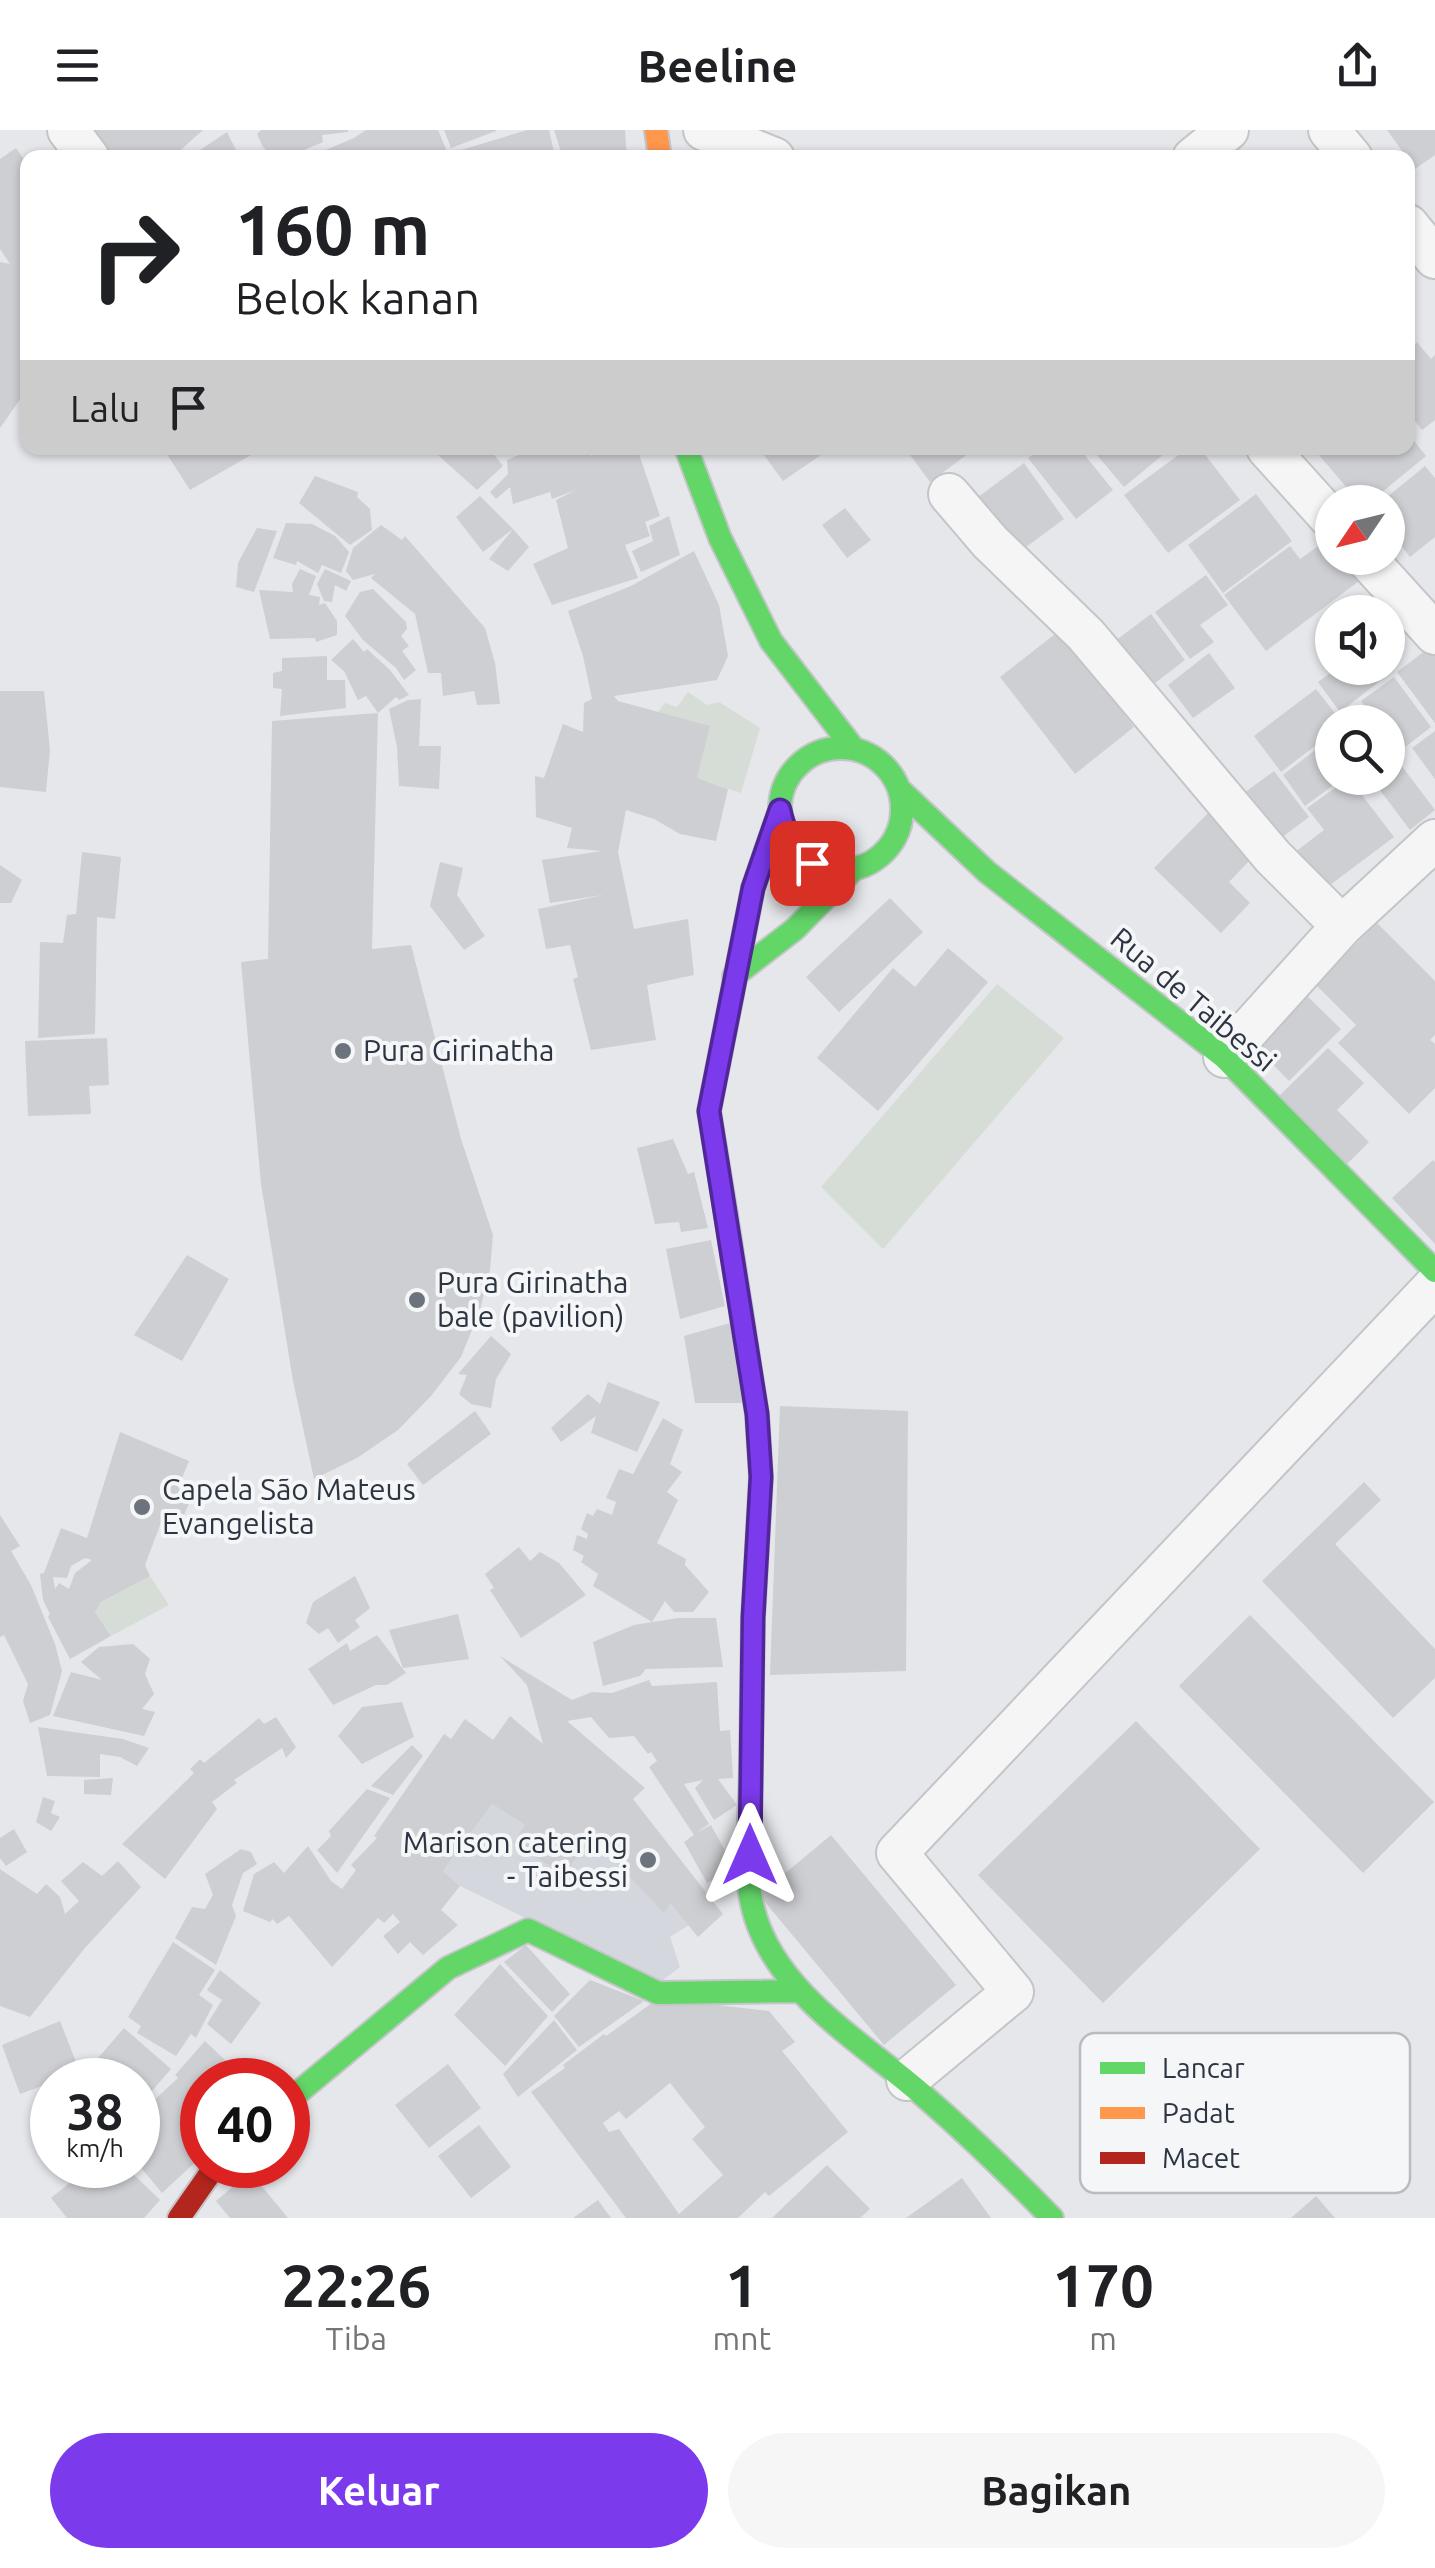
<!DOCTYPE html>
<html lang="id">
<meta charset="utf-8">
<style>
body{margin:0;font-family:Ubuntu,sans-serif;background:#f6f6f6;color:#202124;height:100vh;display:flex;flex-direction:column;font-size:38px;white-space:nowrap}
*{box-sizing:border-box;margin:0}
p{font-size:32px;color:#757577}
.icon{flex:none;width:55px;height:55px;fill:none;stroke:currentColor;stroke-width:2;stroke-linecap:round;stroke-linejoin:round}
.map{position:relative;height:2088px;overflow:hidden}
.side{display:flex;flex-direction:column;background:#fff;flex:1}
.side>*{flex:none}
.banner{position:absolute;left:20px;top:20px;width:1395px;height:305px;border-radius:20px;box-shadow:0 2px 8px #0004;background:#fff;color:#202124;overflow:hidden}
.needle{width:65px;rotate:235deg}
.controls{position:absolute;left:1315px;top:355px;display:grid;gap:20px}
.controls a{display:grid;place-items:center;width:90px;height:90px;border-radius:50%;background:#fff;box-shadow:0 2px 8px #0004;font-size:50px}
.speed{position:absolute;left:30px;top:1928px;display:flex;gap:20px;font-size:50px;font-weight:700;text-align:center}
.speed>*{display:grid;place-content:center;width:130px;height:130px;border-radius:50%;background:#fff;box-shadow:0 2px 8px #0004;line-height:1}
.speed small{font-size:25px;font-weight:400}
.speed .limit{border:15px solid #d22;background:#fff;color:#111}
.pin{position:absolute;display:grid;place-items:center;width:85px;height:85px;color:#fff;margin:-42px;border-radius:20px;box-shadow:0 5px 15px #0006}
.me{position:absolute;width:110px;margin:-55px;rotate:0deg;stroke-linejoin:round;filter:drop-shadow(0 0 8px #0008)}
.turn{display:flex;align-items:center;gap:35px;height:210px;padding:0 50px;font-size:45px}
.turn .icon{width:130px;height:130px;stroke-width:2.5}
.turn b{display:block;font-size:70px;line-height:85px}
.then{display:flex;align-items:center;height:95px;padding:0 50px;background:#0003;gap:20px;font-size:38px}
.eta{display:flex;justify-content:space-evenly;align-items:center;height:170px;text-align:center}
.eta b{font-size:60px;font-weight:700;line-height:70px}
.action{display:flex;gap:20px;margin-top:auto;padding:20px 50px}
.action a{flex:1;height:115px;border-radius:60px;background:#7c3aed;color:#fff;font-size:40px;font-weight:700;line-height:115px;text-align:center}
.action a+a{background:#f6f6f6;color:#202124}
header{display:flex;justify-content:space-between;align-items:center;height:130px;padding:0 50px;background:#fff;font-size:45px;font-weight:700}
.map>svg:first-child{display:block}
</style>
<header><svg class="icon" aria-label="menu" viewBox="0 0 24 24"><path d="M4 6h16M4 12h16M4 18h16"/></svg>Beeline<svg class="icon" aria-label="share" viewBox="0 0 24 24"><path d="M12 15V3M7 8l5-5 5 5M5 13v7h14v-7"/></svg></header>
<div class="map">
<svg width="1435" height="2088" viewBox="0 0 1435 2088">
<rect width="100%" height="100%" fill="#e5e7ea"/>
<!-- built -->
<path fill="#d4d7dd" d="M492,1674L525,1695L514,1714L563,1745L593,1708L665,1782L671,1774L689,1795L670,1807L680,1837L659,1853L460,1756L443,1741Z"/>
<!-- green -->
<path fill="#d6ddd6" d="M688,562L707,575L719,572L760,598L741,663L697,648L658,582L665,573L677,577Z
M997,854L1064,908L883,1119L821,1057Z
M150,1446L169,1475L111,1506L95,1482L101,1472Z"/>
<!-- building -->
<path fill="#cecfd2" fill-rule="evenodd" d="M88,0H203L176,24L166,28H108Z
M261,0H348V2L322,5L323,12L285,28H274L263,17L257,4Z
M366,0H438L448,24L527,0H549L555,27L307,28L354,8Z
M444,0H496V1L451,18Z
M554,0H625L627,28H563Z
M1387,0H1435V25L1415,39Z
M227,2L240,28H189L197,22Z
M16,18L28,35V258L0,298V132L10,134L0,119V29Z
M1417,212L1431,229L1435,225V290L1422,300L1408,282V220Z
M1408,303L1426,326L1370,372H1359L1313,318H1408Z
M163,318H258L260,320L190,360Z
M430,318H489L503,336L477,360Z
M535,318H593L589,320L591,326L605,318H637L660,386L645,392L650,406L625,415L638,448L552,475L533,434L568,418L556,370L576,360L552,369L550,362L513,374L510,357L496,369L490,362L508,344L507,330Z
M759,318H831L783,351Z
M905,318H976L930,352Z
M1042,318H1079L1113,360L1076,389L1028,328Z
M1091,318H1171L1124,357Z
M1188,318H1200L1240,370L1168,423L1124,365Z
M1024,333L1064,389L1014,426L974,370Z
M1425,336L1435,348V407L1410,427L1388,399V372H1381Z
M315,346L358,362L357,367L370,379L372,400L350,415L299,373Z
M1256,364L1292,411L1223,463L1188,415Z
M480,366L513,399L483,422L456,387Z
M845,378L871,410L847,428L822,395Z
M669,386L680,425L641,442L632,421L653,411L649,396Z
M286,393L312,394L335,406L349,422L341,443L322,435L318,443L297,431L296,435L273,428Z
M381,395L402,410L405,406L485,498L495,533L500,574L477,575L474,561L443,566L441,543H428L415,484L371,448L375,444L353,450L346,441L353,418Z
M257,398L277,401L254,462L236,457L238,433Z
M513,399L529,417L508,441L489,429Z
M1328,409L1332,414V428H1342L1359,451L1266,521L1224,465L1290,416L1300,429Z
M694,421L719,475L728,526L717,550L614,566L618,571L710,596L697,648L728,659L716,711L680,704L654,689L626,680L618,722L634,799L688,789L694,845L647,855L656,910L591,920L573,849L578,847L570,815L546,819L538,779L603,765L550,773L542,730L602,721L567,718L572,698L536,687L535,646L544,648L563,594L583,602L584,573L592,569L583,526L568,481L631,456Z
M300,439L316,446L309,465L320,467L319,475L325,473L337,491V505L316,512L315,508L270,509L259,460L293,462L292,454Z
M325,439L351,451L346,461L335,455L332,472L324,471L317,454Z
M1206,445L1228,475L1200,495L1214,512L1190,529L1155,482Z
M373,459L406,492L407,499L401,506L409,516L402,521L416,540L404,550L396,538L363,510L345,486L360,462Z
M1151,484L1185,530L1146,560L1111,514Z
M1059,501L1134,597L1075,644L1000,547Z
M353,509L364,522L367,519L390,540L409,565L399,570L396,567L378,583L372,819L411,815L461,1009L493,1105L490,1140L480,1180L461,1227L431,1266L398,1300L357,1328L314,1349L293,1251L261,1054L241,832L268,829L272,591L378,583L366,566L358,570L344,541L331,530Z
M1434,514L1435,516V593L1397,542Z
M1209,523L1235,558L1193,588L1168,555Z
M327,526V550H345L346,578L280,586L282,559L273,558V543L282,541V528Z
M1337,538H1384L1389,544L1340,582L1318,552Z
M1394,547L1431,597L1400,621L1388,605V592H1378L1361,571Z
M1316,559L1342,592H1332V603L1281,642L1254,606Z
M0,561H44L50,620L46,662L0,657Z
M421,569L419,616H441L439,659L399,656L397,617L389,579L408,570Z
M1435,601V649L1412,618Z
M1332,607V648H1343L1305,676L1283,645Z
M1398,631L1435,680L1410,700L1373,651L1388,648V640Z
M1274,641L1309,687L1272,715L1237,668Z
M1349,648L1394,707L1318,764L1290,726L1324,700L1307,678Z
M1208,683L1252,728L1229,752L1250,773L1221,803L1154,738Z
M82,722L121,727L115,789L97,787L95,904L38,908L40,812L63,813L67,785L76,784Z
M440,732L463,738L457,765L485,806L464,820L430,776Z
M0,735L22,750L11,773H0Z
M890,768L923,802L839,882L806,847Z
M1377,793L1435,851V905L1430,910L1435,914V958L1409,984L1338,913L1356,895L1315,854Z
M948,818L988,852L878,981L817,928L893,838L915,857Z
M1300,859L1341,899L1289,951L1249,910Z
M107,908L109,955L89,956L91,984L28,986L25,911Z
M1328,918L1364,953L1337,980L1369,1012L1346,1035L1278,967Z
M673,1009L688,1044L694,1042L708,1098L681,1102L679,1092L655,1094L637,1018Z
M1433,1030L1435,1032V1114L1392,1068Z
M711,1110L725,1176L680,1189L666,1119Z
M187,1125L229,1149L182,1231L134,1205Z
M730,1193L744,1273H695L684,1206Z
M491,1206L511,1224L496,1249L491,1278L471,1274L459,1264L467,1245L458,1244Z
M608,1252L660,1272L637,1322L591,1303L596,1286L561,1312L551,1298L588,1264L600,1274Z
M780,1276L908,1281L906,1541L770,1545Z
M475,1281L491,1304L423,1355L407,1334Z
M663,1288L683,1300L670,1334L682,1342L667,1362L678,1370L657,1413L686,1429L685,1435L709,1462L693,1482H674L665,1471L652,1492L593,1456L598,1444L581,1432L584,1426L573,1420L577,1405L587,1409L588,1404L581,1399L587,1383L593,1386L597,1379L612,1385L616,1372L606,1368L619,1339L633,1344Z
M120,1302L189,1331L178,1358L193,1364L179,1397L162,1390L145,1435L150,1446L101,1472L95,1482L111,1506L70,1529L48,1487L50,1484L43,1470L40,1444L44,1443L61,1398L87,1408ZM85,1428L92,1430L75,1443L69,1459L59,1453L55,1459L53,1447L67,1448L71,1436Z
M1364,1352L1381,1370L1335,1414L1435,1519V1548L1393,1588L1262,1451Z
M0,1385L20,1416L11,1421L31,1455L55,1514L62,1541L50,1585L30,1593L23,1571L28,1554L4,1505L0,1507Z
M519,1417L530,1431L540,1422L559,1433L586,1465L521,1508L490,1460L494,1458L485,1444Z
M355,1446L370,1478L355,1490L360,1497L338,1513L328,1498L319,1504L306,1493L313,1472Z
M458,1484L469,1529L403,1538L389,1500Z
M1250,1485L1434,1672L1363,1743L1179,1556Z
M678,1488H716L723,1537L646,1539L640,1546L603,1556L593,1512L634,1495Z
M377,1505L406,1543L387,1555H376L333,1575L308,1539L347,1513L350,1521Z
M133,1514L150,1529L145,1544L154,1564L142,1579L155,1582L144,1606L53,1586L71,1542L102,1550L81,1532L99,1517Z
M500,1526L572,1570L592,1562L612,1563L649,1550L652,1556L717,1552L720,1601L730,1600L733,1648L718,1649L737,1675L714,1690L695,1658L703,1650L684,1654L709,1694L696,1703L711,1695L734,1737L707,1753L684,1712L694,1705L649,1637L657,1631L651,1622L648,1624L634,1606L609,1608L591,1587L567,1591L645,1658L633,1669L723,1784L698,1807L671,1774L664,1783L593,1708L563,1745L513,1713L525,1695L492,1674L443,1741L460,1756L441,1780L458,1795L423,1825L410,1812L398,1824L383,1806L400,1792L393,1784L384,1793L378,1788L332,1837L289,1786L277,1794L273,1789L270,1792L243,1781L254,1744L274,1732L284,1743L308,1716L331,1751L342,1759L356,1740L351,1735L377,1708L374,1706L444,1604L451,1609L465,1589L493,1610L510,1586L543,1614L527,1555Z
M402,1572L414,1607L362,1634L338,1606L362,1577Z
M276,1587L296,1617L286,1628L282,1618L234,1650L237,1653L212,1672L217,1679L165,1749L122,1714L194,1643L190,1639L200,1629L204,1633L259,1588L264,1594Z
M1136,1591L1260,1719L1103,1873L978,1745Z
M38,1597L123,1609L149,1618L137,1636L120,1627L100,1624V1647L47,1646Z
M412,1615L423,1626L393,1665L371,1656Z
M113,1648L111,1665L84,1664V1650Z
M367,1659L390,1668L337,1743L317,1720L331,1706L329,1701Z
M43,1667L55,1671L51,1683L60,1687L51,1701L36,1692Z
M14,1699L27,1722L6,1736L0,1728V1708Z
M831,1705L956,1855L884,1915L759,1765Z
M241,1719L251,1722L257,1734L243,1743L232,1775L236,1786L216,1835L175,1808L192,1777L205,1779L213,1765L205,1744Z
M118,1731L141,1757L84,1819L30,1887L0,1876V1739L37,1764L46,1754L60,1767L65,1784L79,1771L61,1751L83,1732L102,1746Z
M173,1812L215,1840L199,1865L213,1875L196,1908L191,1904L176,1926L137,1903L141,1896L128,1887Z
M526,1815L570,1864L552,1882L504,1832Z
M500,1834L548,1886L505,1936L454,1885Z
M220,1840L261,1873L231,1914L207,1894L222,1870L207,1860Z
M590,1850L644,1871L579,1917L554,1886Z
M659,1868L769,1881L795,1912L782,1921L848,2002L769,2066L765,2062L738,2088H626L531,1962L565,1938L563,1935L604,1904L606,1906ZM670,1953L705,1997L692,2009L723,2045L679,2084L619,1999L609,2002L603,1993L619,1981L626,1989Z
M554,1890L577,1920L518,1967L503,1944Z
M60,1891L76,1932L62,1938L66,1947L20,1964L2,1915Z
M124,1898L171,1939L138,1977V1950H79Z
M205,1911L246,1950H202V2026L162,2063L138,2034V1985L178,1948L175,1945Z
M448,1934L481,1978L429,2018L395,1975Z
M479,1995L511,2037L471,2068L438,2026Z
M92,2035H124L160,2070L144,2088H67L51,2068Z
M827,2035L870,2079L860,2088H772Z
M250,2042L288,2088H230L216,2071Z
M962,2048L991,2088H906Z
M1316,2066L1335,2088H1291Z
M598,2070L611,2088H573Z"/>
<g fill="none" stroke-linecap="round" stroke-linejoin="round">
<!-- street casing -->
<g stroke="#c3c5c8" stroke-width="44">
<path id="street" d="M68,0L89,28
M704,0L774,28
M1329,0L1352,28
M1193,28L1228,0
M1408,95L1435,128
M1267,318L1332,390
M949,364L990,412L1086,505L1273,727L1342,796
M1366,428L1435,504
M1224,927L1342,796L1435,710
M907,1950L1013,1862L897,1723L1435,1155"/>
</g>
<!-- fast casing -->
<g stroke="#c3c5c8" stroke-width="26">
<path id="fast" d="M686,318L720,408L771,511L854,619
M780 679a61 61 0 1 1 122 0a61 61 0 1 1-122 0Z
M899,659L987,742L1224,927L1435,1141
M734,846L795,799L855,738
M751,1633C751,1671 745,1727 750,1763C763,1857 861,1910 925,1967C969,2005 1011,2046 1052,2088
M288,1971L448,1838L528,1800L658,1863L797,1861"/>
</g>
<!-- slow casing -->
<g stroke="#c3c5c8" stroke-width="26">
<path id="slow" d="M656,0L660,28
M726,1085L757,1284L761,1347L753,1488L751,1633"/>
</g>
<!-- jam casing -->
<g stroke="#c3c5c8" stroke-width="26">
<path id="jam" d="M726,1085L709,981L753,758L780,680
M179,2088L216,2035"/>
</g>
<!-- street -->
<use href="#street" stroke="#f5f5f6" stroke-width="40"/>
<!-- fast -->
<use href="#fast" stroke="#63d668" stroke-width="22"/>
<!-- slow -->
<use href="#slow" stroke="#ff974d" stroke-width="22"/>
<!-- jam -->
<use href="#jam" stroke="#b3261e" stroke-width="22"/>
</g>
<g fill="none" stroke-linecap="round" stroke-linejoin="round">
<!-- route casing -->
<g stroke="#51269a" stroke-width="25">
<path id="route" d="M750,1725L753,1488L761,1347L757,1284L709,981L753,758L780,680C785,704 793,717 812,733"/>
</g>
<!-- route -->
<use href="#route" stroke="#7c3aed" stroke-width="18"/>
</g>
<!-- markers -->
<g fill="#6d737d" stroke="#f4f6f8" stroke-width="4">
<circle cx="343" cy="921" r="10"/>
<circle cx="417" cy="1170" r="10"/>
<circle cx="142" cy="1377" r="10"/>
<circle cx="648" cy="1730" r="10"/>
</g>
<g text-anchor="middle" stroke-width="8" stroke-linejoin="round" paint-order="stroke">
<!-- street labels -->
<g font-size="30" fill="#2d3542" stroke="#f4f6f8">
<text transform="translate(1193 870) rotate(40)" y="10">Rua de Taibessi</text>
</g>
<!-- poi labels -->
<g font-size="30" fill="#2d3542" stroke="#f4f6f8" text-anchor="start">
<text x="363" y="931">Pura Girinatha</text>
<text x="437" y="1163">Pura Girinatha<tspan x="437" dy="34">bale (pavilion)</tspan></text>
<text x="162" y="1370">Capela São Mateus<tspan x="162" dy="34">Evangelista</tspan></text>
<text x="628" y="1723" text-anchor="end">Marison catering<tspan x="628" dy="34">- Taibessi</tspan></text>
</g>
</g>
<!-- legend -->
<rect x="1080" y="1903" width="330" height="160" rx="15" fill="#f4f6f8" stroke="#b8bcc1" stroke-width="2.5"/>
<rect x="1100" y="1932" width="45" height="12" fill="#63d668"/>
<rect x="1100" y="1977" width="45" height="12" fill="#ff974d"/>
<rect x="1100" y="2022" width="45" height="12" fill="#b3261e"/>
<g font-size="28" fill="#2d3542">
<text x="1162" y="1948">Lancar</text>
<text x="1162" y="1993">Padat</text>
<text x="1162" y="2038">Macet</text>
</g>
</svg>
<div class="controls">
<a><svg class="needle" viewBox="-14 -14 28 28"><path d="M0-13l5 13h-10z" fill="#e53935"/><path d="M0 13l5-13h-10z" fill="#757577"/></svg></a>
<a><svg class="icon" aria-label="sound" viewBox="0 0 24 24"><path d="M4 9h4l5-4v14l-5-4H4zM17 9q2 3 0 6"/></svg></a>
<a><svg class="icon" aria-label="search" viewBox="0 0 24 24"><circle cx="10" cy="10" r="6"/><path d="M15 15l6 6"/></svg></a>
</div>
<div class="speed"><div>38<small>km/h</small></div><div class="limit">40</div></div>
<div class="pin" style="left:812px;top:733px;background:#d93025"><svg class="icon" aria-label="arrive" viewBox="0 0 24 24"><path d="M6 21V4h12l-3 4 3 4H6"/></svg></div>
<svg class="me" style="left:750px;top:1725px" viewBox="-20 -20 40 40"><path d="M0-17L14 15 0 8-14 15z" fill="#7c3aed" stroke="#fff" stroke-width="4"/></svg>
<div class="banner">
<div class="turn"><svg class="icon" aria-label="right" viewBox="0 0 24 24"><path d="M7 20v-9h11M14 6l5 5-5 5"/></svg><div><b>160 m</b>Belok kanan</div></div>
<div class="then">Lalu<svg class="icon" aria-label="arrive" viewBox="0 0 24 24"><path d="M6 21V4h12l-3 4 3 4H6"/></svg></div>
</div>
</div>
<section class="side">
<div class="eta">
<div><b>22:26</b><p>Tiba</p></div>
<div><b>1</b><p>mnt</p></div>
<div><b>170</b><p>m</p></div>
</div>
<div class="action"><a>Keluar</a><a>Bagikan</a></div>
</section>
